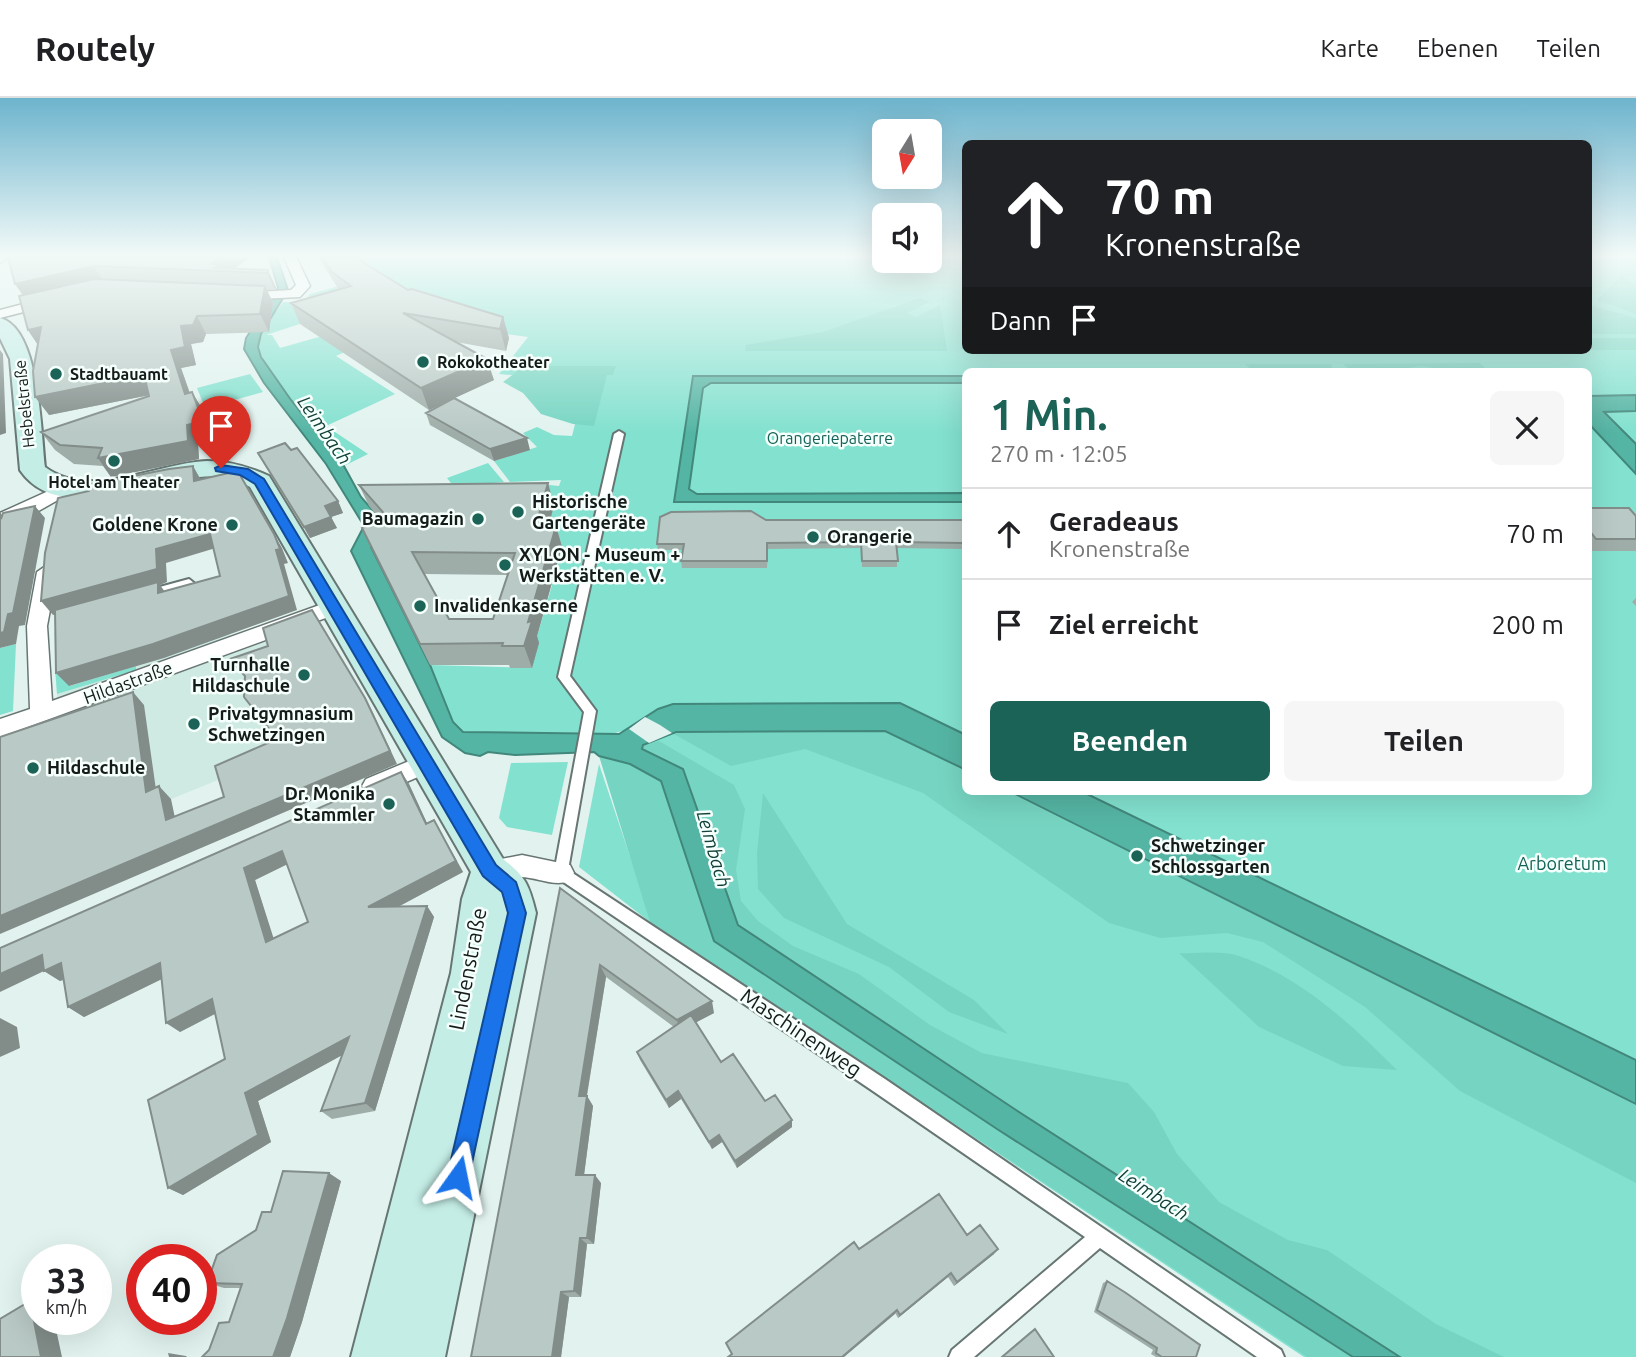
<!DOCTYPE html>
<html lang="de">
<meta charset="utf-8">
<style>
body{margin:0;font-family:Ubuntu,sans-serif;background:#f6f6f6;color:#202124;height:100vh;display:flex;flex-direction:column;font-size:26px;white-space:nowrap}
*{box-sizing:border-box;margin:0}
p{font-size:23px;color:#757577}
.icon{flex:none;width:38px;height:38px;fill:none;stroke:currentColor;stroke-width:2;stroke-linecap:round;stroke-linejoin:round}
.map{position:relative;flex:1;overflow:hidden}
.sheet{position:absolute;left:962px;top:270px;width:630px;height:427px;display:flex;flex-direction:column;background:#fff;border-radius:10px;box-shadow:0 7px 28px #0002}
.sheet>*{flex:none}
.guide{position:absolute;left:962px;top:42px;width:630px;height:214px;border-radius:10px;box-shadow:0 7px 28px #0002;background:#202124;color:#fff;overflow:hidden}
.needle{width:46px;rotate:191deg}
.controls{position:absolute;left:872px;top:21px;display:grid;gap:14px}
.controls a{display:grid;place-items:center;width:70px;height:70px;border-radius:10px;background:#fff;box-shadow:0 7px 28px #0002;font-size:35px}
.speed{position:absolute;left:21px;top:1146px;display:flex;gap:14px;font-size:35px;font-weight:700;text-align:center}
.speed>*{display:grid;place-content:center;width:91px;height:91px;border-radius:50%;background:#fff;box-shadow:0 7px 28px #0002;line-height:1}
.speed small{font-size:18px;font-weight:400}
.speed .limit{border:10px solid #d22;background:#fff;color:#111}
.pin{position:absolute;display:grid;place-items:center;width:60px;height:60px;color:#fff;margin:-72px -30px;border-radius:50% 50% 50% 0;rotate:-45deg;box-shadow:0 0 7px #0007}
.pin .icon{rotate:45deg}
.me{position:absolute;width:77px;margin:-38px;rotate:12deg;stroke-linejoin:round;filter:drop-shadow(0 0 5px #0008)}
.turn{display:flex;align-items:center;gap:24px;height:147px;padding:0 28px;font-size:32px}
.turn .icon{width:91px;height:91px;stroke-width:2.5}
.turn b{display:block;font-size:49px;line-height:60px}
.then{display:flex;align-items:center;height:66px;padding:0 28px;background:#0003;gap:14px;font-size:26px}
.round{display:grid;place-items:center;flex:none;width:74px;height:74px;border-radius:10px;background:#f6f6f6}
.overview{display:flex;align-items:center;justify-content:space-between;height:119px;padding:0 28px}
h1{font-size:42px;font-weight:700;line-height:52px;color:#1b6357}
.cta{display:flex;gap:14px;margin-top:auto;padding:14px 28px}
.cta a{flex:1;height:80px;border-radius:10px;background:#1b6357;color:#fff;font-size:28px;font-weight:700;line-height:80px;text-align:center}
.cta a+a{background:#f6f6f6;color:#202124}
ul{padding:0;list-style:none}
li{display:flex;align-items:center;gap:21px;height:91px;padding:0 28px;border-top:2px solid #e0e0e0}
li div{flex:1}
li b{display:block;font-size:26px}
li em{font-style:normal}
header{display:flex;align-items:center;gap:42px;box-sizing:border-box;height:98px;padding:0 35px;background:#fff;border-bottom:2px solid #e0e0e0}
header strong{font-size:33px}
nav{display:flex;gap:38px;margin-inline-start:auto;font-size:24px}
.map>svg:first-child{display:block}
</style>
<header>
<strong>Routely</strong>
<nav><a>Karte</a><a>Ebenen</a><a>Teilen</a></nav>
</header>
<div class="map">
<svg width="1636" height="1259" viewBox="0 0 1636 1259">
<rect width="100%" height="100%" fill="#e2f3ef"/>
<!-- built -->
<path fill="#cfeae3" d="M220,486L233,553L315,519L375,618L115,724L0,638L58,618L54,534Z"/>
<!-- green -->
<path fill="#83e1cf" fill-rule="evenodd" d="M350,159H884V163H929V159H966V252H1589V159H1636V1259H1304L650,824L579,769L599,666L649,815L629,631L608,637L463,635L453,624L430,567L532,570L535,545L563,450L542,449L540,386L559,388L561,382L510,384L494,363L537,349L523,335L537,329L554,337L572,338L586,283L499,276L528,239L476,232ZM966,273H1589V693H966Z
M346,186L369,243L336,258L395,296L326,328L368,356L344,368C328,347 258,269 259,247C259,231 274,217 283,204L296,205L309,223L266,237H272L280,250L333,235L306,202L310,196Z
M250,276L263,294L205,310L197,290Z
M488,365L504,384L454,389L447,380Z
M16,546L13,613L0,617V550Z
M69,565L70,588L136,568V572L57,596L55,570Z
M568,664L552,737L507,729L499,720L511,665Z"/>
<!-- forest -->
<path fill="#76d5c2" d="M1622,177L1636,189V216L1597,202Z
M920,200L929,204L907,215L916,219L940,207L947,253H745L746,247L823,234Z
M1593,208L1636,220V236H1589V212Z
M1589,240H1636V252H1514H1589Z
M1480,265L1488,273H1455L1421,268L1388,273H1352L1343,266Z
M1245,266H1331L1333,273H1253Z
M524,268H616L613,277H607L594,328L573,326L541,316L523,295L503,284Z
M885,633L966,673V693H1006L1636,1006V1085L1460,993L1365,909L1263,844L1227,835L1160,840L1109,825L923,695L805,651L731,668L672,635Z
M659,643L734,687L745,711L736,772L741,803L758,823L793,848L859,876L930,927L982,955L1128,985L1154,1014L1177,1056L1219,1104L1288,1142L1327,1152L1436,1226L1504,1259H1402L1016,1012L738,827L683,671L642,651V647Z
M599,658L630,666L661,683L714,843L1353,1259H1307L650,824Z
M763,695L847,826L974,902L1008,936L949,914L889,869L784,820L758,791L757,755Z
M1179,855C1197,856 1222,852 1239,858C1301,879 1351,926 1397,972L1343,968L1259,929Z"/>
<!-- water -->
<path fill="#55b5a4" stroke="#42877b" stroke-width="2" d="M269,159H277L288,192L261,236L258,249L261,259L291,302L344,368L361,399L383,424L371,449L430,567L453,624L463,634L619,636L658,611L673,606L900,605L966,637V672L885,633L676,634L643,647L642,651L683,671L738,827L1016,1012L1400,1259H1353L997,1031L714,843L661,683L630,666L599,658L594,654L515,657L488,654L480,658L465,655L442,639L351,453L364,428L326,366L264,285L244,251L246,240L278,190Z
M693,278H966V285H711L703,290L689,391L697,396L966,395V404H674Z
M1636,297V313L1604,314L1636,346V376L1589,326V298Z
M1009,693H1081L1636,962V1006Z"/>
<!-- pier -->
<path fill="#e2f3ef" d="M645,619L660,627L672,635L649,645L629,631Z"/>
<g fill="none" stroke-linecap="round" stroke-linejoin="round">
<!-- lane casing -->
<g stroke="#677673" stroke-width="4">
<path id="lane" d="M619,333L624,336L570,578L596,613L568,772L885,981L1281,1252L1284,1259H1257L1100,1150L974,1259H949L952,1252L1085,1139L873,993L556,779L554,775L584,614L558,579L614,336Z
M189,481L194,485L193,488L149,500L144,496L145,493Z"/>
</g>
<!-- street casing -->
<g stroke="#677673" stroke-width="3">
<path id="street" d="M0,159H9L0,165Z
M284,159H296L310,188L300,199L236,202V196L241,195L291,192L296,187Z
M50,199L57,203L55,206L0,220V212Z
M66,385L72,386L75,390L72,394L35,415L0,427V415Z
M47,467L57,474L47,528L52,603L328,504H342L345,509L342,514L0,639V621L30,611L27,528L37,474Z
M426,656L434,658L438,665L434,672L374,698L366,695L362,688L366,681Z
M522,757L570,767L574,775L570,783C553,789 537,779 520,779C506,780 495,786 481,781L477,773L481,765Z"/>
</g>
<!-- secondary casing -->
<g stroke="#677673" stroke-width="4">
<path id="secondary" d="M0,220C40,230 41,335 45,369C90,403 156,365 207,363C230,363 249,369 269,378L503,761C526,779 529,787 536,815L445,1259H351L451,875L462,801L471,774L250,389C244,386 237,382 230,380C170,367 64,436 20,372L10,261L0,240Z"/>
</g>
<!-- lane -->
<use href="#lane" fill="#fff" fill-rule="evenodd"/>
<!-- street -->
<use href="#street" fill="#fff" fill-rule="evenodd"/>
<!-- secondary -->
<use href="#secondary" fill="#c4ede6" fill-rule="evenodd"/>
</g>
<!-- wall -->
<path fill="#9fada9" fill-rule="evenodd" d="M8,159H250L235,171L268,172L276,190L275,192H267L273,205L269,234L206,236L203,244L191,246L196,267L181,270L190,295L203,312L213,342L198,346L199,361L111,379L103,368L74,366L55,352L41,334L149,298V297L49,317L38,247L28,232L23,197L15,186Z
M318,159H358L361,163L408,192L503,219L509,240L506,253L456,244L494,282L454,300L530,352L494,363L430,327L426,315L454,300L429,312L300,226L291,205L339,192Z
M291,352L338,403L343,415L331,419L337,430L310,440L258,355Z
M359,387L554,407L549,428H556L562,449L537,538L539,545L532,570H510L509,567H430L362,430L382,424L369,408ZM424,476L508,477L493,521H449Z
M1589,410L1636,418V453H1589Z
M766,422H966V467L962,451L897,450V469H862L861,450L768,451L767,470H682L681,463L683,452H658L657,446Z
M1636,500V508L1632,504Z
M401,674L409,686L427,726L434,722L463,774L398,809L427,808L434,819L375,1013L332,1021L321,1013L342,957L258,1003L271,1044L183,1097L168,1090L225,961L215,916L180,934L162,881L84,919L68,909L64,882L60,883L44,873ZM287,766L308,824L273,841L255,782Z
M560,790L714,915L696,924L721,964L765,1003L792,1022V1029L737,1070L722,1044L712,1051L681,1001L669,1010L640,962L637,954L674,929L606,879L587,998L593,1008L584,1077L601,1085L594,1146H587L581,1199H569L561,1259H471Z
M341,1083L302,1224L290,1259H202L209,1252L229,1224L240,1190H224L207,1185L271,1114Z
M967,1137L994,1156L954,1188L948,1179L898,1220L859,1151Z
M1107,1183L1196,1259H1156L1151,1256L1153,1252L1094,1214L1103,1185Z
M1035,1231L1054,1259H1001L1030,1234Z"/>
<!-- shaded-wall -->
<path fill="#828d8a" d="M220,159H250L231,173H215L211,166Z
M94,168L104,185L27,203L15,186Z
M268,172L276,190L275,192L267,175Z
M265,188L273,205L269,234L260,216Z
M197,218L206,236L203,244L191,246L196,267L181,270L196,314L185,296L171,252L181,228Z
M503,219L509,240L506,253L500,231Z
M41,229L40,250L28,232Z
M0,252L3,256L6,335L0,337Z
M487,261L494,282L429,312L421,290Z
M144,277L155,296L49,317L35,299Z
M192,294L203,312L213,342L198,346L199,361L111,379L98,360L187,327Z
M527,340L530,352L494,363L490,351Z
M193,368L201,382L194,383Z
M240,377L282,450L288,465L284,466L297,512L164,560L69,588L56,575L289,498Z
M548,385L554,407L543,449L536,427Z
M338,403L343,415L331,419L325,408Z
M35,408L45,420L25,527L19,528L16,546L0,550V535Z
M331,419L337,430L310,440L304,429Z
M556,428L562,449L537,538L539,545L532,570L524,548L528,524Z
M210,436L219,449L166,465L167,484L160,487L168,498L158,495V487L53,517L41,503L156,451Z
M133,594L144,607L158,706L146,694Z
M365,600L372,613L397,666L0,836V818L390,653Z
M401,674L409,686L433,738L426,726Z
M159,688L171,701L178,734L166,722Z
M434,722L463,774L377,820L368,809Z
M282,753L292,764L255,782L278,854L266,844L244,770Z
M427,808L434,819L375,1013L365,1005Z
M42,857L61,865L77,875L60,883L44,873L0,894V876Z
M160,865L174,875L84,919L68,909Z
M600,867L606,879L585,1008L579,998Z
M212,901L224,911L180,934L166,925Z
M712,903L714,915L680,933L677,922Z
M0,920L17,929L20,950L0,959Z
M349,939L359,948L258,1003L271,1044L183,1097L168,1090L245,995Z
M678,993L681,1001L669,1010L666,1002Z
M587,998L593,1008L583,1085L576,1077Z
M792,1022V1029L737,1070L735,1063Z
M719,1037L722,1044L712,1051L709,1044Z
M329,1075L341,1083L302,1224L290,1259H273Z
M595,1077L601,1085L594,1146L587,1140Z
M580,1140L587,1146L581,1199L574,1193Z
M998,1151L994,1156L954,1188L957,1184Z
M951,1175L948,1179L898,1220L900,1217Z
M561,1194L569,1199L561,1259H552Z
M30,1203L37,1204V1222H54L62,1259H41Z
M897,1212L895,1216L844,1259H842Z
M168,1255L186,1258L187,1259H169Z"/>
<!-- building -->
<path fill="#b9c9c5" stroke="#828d8a" stroke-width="2" fill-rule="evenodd" d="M8,159H220L211,166H219L214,170L268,172L267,175L94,168L15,186Z
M322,159H358L361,163L408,192L412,191L503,219L500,231L403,215L487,261L421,290L291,205L351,188L332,174Z
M94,181L265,188L260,216L197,218L193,227L181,228L185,249L171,252L185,296L192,294L203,323L187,327L188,343L98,360L102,350L60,347L41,334L149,298L144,277L35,299L33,273L41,229L28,232L19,198Z
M454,300L527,340L490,351L426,315Z
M285,345L291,352L297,350L338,403L325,408L331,419L304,429L258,355Z
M193,368L194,383L233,374L240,377L274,436L280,451L276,452L289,498L153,546L56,575L55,512L158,484V495L220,478L210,436L156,451L157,471L41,503L45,455L58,400L89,393L92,386L169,371Z
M548,385L536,427L556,428L528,524L532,523L524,548H502L503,545L420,546L362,430L389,421L359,387ZM412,454L515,455L493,521H449Z
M35,408L13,515L8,516L4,534L0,535V415L1,421L3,415Z
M1589,410H1629L1636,418V441H1596L1589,432Z
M751,413L766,422H966V457L963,445L896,444L898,463H862L861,444L767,445V463H681L684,446H657L660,419L671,414Z
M312,512L365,600L390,653L0,818V639L133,594L146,694L159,688L166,722L224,699L215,668L277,641L244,599L245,578L230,561L268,548L263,530Z
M401,674L426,726L434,722L456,763L368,809L427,808L365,1005L321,1013L349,939L245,995L258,1037L168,1090L148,1002L225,961L212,901L166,925L160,865L68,909L61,865L44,873L42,857L0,876V850ZM282,753L308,824L266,844L244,770Z
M560,790L712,903L677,922L600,867L579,998H587L576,1077H595L587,1140H580L574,1193L561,1194L552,1259H471Z
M691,917L721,964L733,956L765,1003L775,997L792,1022L735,1063L719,1037L709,1044L678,993L666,1002L637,954Z
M0,924L2,941L0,942Z
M283,1073L329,1075L287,1220L273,1259H202L209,1252L219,1225L229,1224L242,1186L207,1185L217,1157L256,1132L262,1114H271Z
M939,1096L967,1137L980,1127L998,1151L957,1184L951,1175L900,1217L897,1212L842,1259H728L732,1256L726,1245L854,1144L859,1151Z
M1107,1183L1126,1195L1200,1247L1196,1259H1162L1156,1255L1157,1250L1097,1212Z
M30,1203L41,1259H0V1221Z
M1035,1231L1054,1259H1002Z"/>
<!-- sky -->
<linearGradient id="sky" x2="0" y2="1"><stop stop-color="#6db4cd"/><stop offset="0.47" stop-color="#f2faf8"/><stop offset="1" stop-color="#f2faf8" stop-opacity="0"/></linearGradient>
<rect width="1636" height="335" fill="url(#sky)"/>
<!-- route -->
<path fill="#1a73e8" stroke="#114b97" stroke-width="2" d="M221,367L248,371L264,381L496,767L516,784L526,815L469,1079L466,1087L458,1090L450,1087L447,1079L508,815L502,794L483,778L255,386L240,377L216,373L215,370Z"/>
<!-- markers -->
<g fill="#1b6357" stroke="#f5fffc" stroke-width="2.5">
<circle cx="423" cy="264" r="7"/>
<circle cx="56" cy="276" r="7"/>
<circle cx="114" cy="363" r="7"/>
<circle cx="518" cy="414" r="7"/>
<circle cx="478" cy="421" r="7"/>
<circle cx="232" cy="427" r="7"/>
<circle cx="813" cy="439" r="7"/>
<circle cx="505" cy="467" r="7"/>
<circle cx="420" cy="508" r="7"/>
<circle cx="304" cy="577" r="7"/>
<circle cx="194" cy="626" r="7"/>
<circle cx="33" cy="670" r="7"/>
<circle cx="389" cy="706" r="7"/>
<circle cx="1137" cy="758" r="7"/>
</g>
<g text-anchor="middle" stroke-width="5" stroke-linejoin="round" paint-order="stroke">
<!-- far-poi labels -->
<g font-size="16" font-weight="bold" fill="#151b1a" stroke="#f5fffc" text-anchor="start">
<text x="437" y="270">Rokokotheater</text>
<text x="70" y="282">Stadtbauamt</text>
<text x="114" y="390" text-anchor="middle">Hotel am Theater</text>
</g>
<!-- far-street labels -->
<g font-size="16" fill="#151b1a" stroke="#f5fffc">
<text transform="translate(24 306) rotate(-96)" y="6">Hebelstraße</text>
</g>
<!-- far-park labels -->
<g font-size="16" fill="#136256" stroke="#f5fffc">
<text x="830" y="346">Orangeriepaterre</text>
</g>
<!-- poi labels -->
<g font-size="18" font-weight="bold" fill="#151b1a" stroke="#f5fffc" text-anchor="start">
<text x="532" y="410">Historische<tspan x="532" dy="21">Gartengeräte</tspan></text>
<text x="464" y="427" text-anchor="end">Baumagazin</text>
<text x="218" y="433" text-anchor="end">Goldene Krone</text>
<text x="827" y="445">Orangerie</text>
<text x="519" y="463">XYLON - Museum +<tspan x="519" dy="21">Werkstätten e. V.</tspan></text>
<text x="434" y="514">Invalidenkaserne</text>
<text x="290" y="573" text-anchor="end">Turnhalle<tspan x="290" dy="21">Hildaschule</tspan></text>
<text x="208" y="622">Privatgymnasium<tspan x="208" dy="21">Schwetzingen</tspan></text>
<text x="47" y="676">Hildaschule</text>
<text x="375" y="702" text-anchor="end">Dr. Monika<tspan x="375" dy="21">Stammler</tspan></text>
<text x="1151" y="754">Schwetzinger<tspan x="1151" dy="21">Schlossgarten</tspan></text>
</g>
<!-- street labels -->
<g font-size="18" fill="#151b1a" stroke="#f5fffc">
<text transform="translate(128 585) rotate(-20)" y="6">Hildastraße</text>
</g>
<!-- park labels -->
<g font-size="18" fill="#136256" stroke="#f5fffc">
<text x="1562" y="772">Arboretum</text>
</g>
<!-- water labels -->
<g font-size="19" font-style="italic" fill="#134038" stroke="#f5fffc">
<text transform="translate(325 332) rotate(55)" y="7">Leimbach</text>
<text transform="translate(714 751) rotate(74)" y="7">Leimbach</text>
<text transform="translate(1154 1096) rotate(33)" y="7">Leimbach</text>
</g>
<!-- near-street labels -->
<g font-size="21" fill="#151b1a" stroke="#f5fffc">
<text transform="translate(468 871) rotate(-79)" y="7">Lindenstraße</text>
<text transform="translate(801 935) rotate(34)" y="7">Maschinenweg</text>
</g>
</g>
</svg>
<div class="controls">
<a><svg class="needle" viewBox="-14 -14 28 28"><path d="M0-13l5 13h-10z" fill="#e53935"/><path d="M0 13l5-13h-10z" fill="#757577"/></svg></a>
<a><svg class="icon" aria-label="sound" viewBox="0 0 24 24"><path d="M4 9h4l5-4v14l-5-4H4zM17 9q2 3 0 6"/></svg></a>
</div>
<div class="speed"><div>33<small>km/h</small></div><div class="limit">40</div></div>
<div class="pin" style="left:221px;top:370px;background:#d93025"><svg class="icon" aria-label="arrive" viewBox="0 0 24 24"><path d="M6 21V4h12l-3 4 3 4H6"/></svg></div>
<svg class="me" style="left:458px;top:1079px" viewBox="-20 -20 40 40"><path d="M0-17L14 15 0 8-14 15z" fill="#1a73e8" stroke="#fff" stroke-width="4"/></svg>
<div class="guide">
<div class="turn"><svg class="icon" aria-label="ahead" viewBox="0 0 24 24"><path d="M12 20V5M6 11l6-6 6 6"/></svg><div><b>70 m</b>Kronenstraße</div></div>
<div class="then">Dann<svg class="icon" aria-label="arrive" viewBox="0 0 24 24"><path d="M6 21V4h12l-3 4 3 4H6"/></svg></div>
</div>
<section class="sheet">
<div class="overview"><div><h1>1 Min.</h1><p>270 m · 12:05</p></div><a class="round"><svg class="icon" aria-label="close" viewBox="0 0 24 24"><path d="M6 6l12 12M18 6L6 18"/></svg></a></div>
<ul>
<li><svg class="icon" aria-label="ahead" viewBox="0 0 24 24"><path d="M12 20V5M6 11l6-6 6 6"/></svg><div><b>Geradeaus</b><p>Kronenstraße</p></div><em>70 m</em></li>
<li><svg class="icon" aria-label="arrive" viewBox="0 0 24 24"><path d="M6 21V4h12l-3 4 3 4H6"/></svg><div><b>Ziel erreicht</b></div><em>200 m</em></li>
</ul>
<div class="cta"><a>Beenden</a><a>Teilen</a></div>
</section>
</div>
